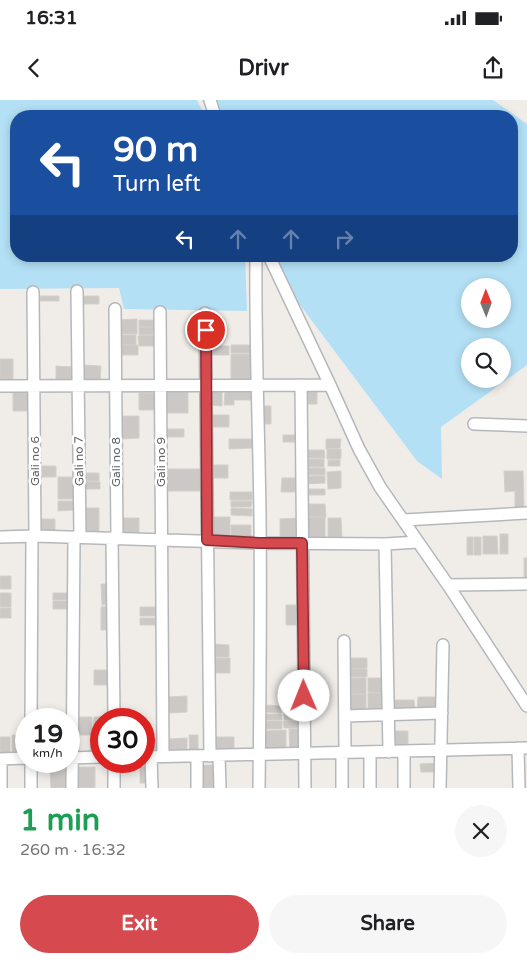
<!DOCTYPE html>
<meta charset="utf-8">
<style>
body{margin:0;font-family:"Varela Round",sans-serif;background:#f6f6f6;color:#202124;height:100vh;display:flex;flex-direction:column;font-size:19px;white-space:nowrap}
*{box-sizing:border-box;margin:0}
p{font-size:16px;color:#757577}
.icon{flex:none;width:28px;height:28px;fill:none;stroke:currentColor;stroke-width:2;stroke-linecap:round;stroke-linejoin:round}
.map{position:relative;height:688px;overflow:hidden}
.details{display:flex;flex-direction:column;background:#fff;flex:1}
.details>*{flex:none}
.banner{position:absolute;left:10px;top:10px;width:508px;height:152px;border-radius:20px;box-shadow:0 2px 8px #0003;background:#1a4fa0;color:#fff;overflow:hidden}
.needle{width:32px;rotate:359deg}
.buttons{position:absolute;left:461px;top:178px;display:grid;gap:10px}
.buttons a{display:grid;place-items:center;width:50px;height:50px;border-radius:50%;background:#fff;box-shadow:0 2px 8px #0003;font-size:25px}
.speed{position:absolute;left:15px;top:608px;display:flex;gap:10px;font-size:25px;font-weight:700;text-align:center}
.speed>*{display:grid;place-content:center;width:65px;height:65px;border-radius:50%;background:#fff;box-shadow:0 2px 8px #0003;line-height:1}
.speed small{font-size:12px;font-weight:400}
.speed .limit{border:8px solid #d22;background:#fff;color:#111}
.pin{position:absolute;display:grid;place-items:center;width:42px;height:42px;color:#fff;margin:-21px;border:2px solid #fff;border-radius:50%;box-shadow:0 1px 5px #0007}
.me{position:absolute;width:55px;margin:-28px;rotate:359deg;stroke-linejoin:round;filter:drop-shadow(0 0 4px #0008)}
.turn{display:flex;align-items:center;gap:18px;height:105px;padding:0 20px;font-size:22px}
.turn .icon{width:65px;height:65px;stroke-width:2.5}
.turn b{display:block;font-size:35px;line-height:42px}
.lanes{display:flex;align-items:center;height:48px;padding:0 20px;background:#0003;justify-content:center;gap:25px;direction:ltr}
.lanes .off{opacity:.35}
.round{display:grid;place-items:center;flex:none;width:52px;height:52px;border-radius:26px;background:#f6f6f6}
.overview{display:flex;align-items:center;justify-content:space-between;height:85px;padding:0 20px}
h1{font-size:30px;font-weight:800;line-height:38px;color:#1e9e55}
.cta{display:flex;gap:10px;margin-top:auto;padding:10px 20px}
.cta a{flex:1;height:58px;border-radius:30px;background:#d5494f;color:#fff;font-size:20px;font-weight:800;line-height:58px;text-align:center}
.cta a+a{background:#f6f6f6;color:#202124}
.status{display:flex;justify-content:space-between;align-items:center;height:35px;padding:0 25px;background:#fff;direction:ltr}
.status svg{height:14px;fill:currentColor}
header{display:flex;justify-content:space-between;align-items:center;height:65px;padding:0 20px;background:#fff;font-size:22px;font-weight:800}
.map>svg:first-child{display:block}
</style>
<div class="status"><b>16:31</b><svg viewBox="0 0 49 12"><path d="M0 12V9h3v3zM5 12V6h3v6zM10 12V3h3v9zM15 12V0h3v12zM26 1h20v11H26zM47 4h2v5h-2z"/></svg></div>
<header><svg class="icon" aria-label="back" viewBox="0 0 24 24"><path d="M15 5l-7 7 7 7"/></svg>Drivr<svg class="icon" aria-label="share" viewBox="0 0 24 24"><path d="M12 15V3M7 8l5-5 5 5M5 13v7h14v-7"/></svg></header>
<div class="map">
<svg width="527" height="688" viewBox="0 0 527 688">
<rect width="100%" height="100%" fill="#f0ede9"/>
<!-- water -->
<path fill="#b3e0f5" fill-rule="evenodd" d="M0,0H197L205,16H16V156H245L247,211L124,209L119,188L0,189Z
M202,0H493L527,24V265L441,327L442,379L417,361L279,177L270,156H511V16H209ZM470,186H502V219H470ZM470,246H502V279H470Z"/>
<!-- building -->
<path fill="#cbc8c5" stroke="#d4cfc8" d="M40,196H59V201H40Z
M82,196H99V204H82Z
M137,219V234H119V220Z
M139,220H158V227H139Z
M139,227H158V234L139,235Z
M119,235H136V245H119Z
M158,235V246H139L138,236Z
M119,245H138V255H118Z
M231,245H252V253H231Z
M210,246H229V255H210Z
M231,254H251V285L231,284Z
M0,259H13V284H0Z
M82,265L101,266L100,283H82Z
M56,266L73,267V284H56Z
M303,290H317V304H303Z
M165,291H188V313H165Z
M13,292H31L30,311H13Z
M210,292H222V306L210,305Z
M225,292H252V300H234V305H224Z
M139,293H158V310H139Z
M262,306H271V324H262Z
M210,315H229V327H210Z
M120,316H139V338L121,339Z
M167,329H184V337H167Z
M283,335H299V342H283Z
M229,339H252V348L229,349Z
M326,339H341L340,348L326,349Z
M327,349H341V359H327Z
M303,350H324L325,358H303Z
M303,359H324V367H303Z
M328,360H340V366H328Z
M210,365H228V378H210Z
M39,366H56V377H39Z
M304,368H325V375H304Z
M168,369H204V391H168Z
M341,371V388L328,389L327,372Z
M504,371H523L524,408H515V391L505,392Z
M82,373H99V381H82Z
M303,376H325V383L303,384Z
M58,377H75V399H58Z
M282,378H300V392H281Z
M82,381L100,382V389H82Z
M305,389H325V395H305Z
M230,392H252V400H230Z
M58,401H75V410L58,411Z
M231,401H252L251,407H231Z
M302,404H325L326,417H303Z
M82,408H99V435H82Z
M231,408L252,409V416L231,415Z
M211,417H230V437H211Z
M305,417H325V438H305Z
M121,418H139V436H121Z
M299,418V437H280V419Z
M328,418H341L342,437H328Z
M41,419H55V436H41Z
M231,425H251V437H231Z
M500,434H508V454H500Z
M483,436H497L498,454H483Z
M467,437H473V455H467Z
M474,437H481V455H474Z
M524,458H527V478H524Z
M0,476H11V489H0Z
M101,484H110L111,504L102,505Z
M0,493H11V507H0Z
M53,493H70V500H53Z
M53,501H71V509H53Z
M286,505H298V525H286Z
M110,506V530H101V507Z
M140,507H161V516H140Z
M0,508H11V518H0Z
M140,518H160V525H140Z
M213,544L229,545V557H212Z
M213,558H230V573H213Z
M349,558H367V568L350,569Z
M350,569H367V577H350Z
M94,570H111L112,585H94Z
M350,578H366V594H350Z
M368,578H386L385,593L368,592Z
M368,593H386L387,612H368Z
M350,594H366V612H350Z
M187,596V612L169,613L168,597Z
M418,597H441V611H417Z
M391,600H414L415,611L391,612Z
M265,605L281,606V613L265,612Z
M284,606H298V613H284Z
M265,614H281L282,620H265Z
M284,614L298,615V620H284Z
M74,617H92V635H74Z
M94,617H110V619H101V634H93Z
M265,621H282V629H265Z
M283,621H298L299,628H284Z
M289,629H300L301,653H290Z
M286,630V654H266L265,631Z
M395,631H408V651L395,650Z
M12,635H26V657H12Z
M189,635H198V654H190Z
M0,637H10V658H0Z
M101,637V657H91L90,638Z
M213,637H234V654H213Z
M160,638V655H149V639Z
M187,638V655H169L168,639Z
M437,663L438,672H421L420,664Z
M201,665H219V688H201Z
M151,666V683H140V667Z
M76,667H95V688H76Z
M68,668V688H51L50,669Z"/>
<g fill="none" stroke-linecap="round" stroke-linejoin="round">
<!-- minor casing -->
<g stroke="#b5b8bb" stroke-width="14">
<path id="minor" d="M210,0L215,16
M256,156C255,244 259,331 260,418C261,508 260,598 259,688
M269,156L330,285L359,349L380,387L448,485L527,606
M77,191L80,437
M33,192L35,436
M115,209L117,438
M160,212L163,656
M205,213L210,656
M301,285L305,688
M0,286L330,285
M474,324L527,326
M404,420L527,413
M0,437L35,436L260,443L385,444L418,442
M112,438L114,619
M385,444L389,652
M448,485L527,484
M344,541L345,653
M345,616L442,613
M31,619L32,436
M518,648L519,688
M404,651V688
M370,652V688
M197,656V688
M219,656L220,688
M144,657L527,648
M151,657L152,688
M69,658L101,657
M0,659L26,658
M1,688V659
M31,688V661
M72,688L74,437
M114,688V661
M342,688V653
M440,688L443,545"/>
</g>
<!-- minor -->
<use href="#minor" stroke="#fff" stroke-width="11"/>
</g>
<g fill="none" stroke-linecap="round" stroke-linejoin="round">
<!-- route casing -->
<g stroke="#8a2f33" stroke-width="12">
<path id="route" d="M206,230L207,440L260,443H302L304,596"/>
</g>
<!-- route -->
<use href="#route" stroke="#d5494f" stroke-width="9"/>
</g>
<g text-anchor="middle" stroke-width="5" stroke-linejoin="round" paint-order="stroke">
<!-- street labels -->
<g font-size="12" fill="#606467" stroke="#fff">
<text transform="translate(35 361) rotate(-90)" y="4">Gali no 6</text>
<text transform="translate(79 361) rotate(-91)" y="4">Gali no 7</text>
<text transform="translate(116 362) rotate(-90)" y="4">Gali no 8</text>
<text transform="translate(161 362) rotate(-90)" y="4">Gali no 9</text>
</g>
</g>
</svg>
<div class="buttons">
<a><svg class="needle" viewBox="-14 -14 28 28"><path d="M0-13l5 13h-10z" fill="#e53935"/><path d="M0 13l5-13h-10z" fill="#757577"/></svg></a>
<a><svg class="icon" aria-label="search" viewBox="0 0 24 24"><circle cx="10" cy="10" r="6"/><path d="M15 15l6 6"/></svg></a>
</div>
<div class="speed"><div>19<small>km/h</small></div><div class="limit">30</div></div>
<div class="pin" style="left:206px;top:230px;background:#d93025"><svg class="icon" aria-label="arrive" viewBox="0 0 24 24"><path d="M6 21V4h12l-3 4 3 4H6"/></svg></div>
<svg class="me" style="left:304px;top:596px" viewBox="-20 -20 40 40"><circle r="19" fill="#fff"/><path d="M0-13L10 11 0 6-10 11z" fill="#d5494f"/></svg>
<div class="banner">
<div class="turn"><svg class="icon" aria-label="left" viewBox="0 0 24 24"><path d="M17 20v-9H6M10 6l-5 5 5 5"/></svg><div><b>90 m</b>Turn left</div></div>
<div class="lanes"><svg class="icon" aria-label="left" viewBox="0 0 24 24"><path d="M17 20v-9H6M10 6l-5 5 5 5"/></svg><svg class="icon off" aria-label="ahead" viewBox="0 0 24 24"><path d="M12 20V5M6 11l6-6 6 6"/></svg><svg class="icon off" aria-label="ahead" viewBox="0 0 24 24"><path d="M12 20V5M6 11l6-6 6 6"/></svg><svg class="icon off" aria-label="right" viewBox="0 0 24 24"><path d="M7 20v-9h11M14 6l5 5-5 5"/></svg></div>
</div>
</div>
<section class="details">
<div class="overview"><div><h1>1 min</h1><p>260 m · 16:32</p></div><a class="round"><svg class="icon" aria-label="close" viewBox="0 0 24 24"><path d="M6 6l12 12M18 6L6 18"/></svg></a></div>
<div class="cta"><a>Exit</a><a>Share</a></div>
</section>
